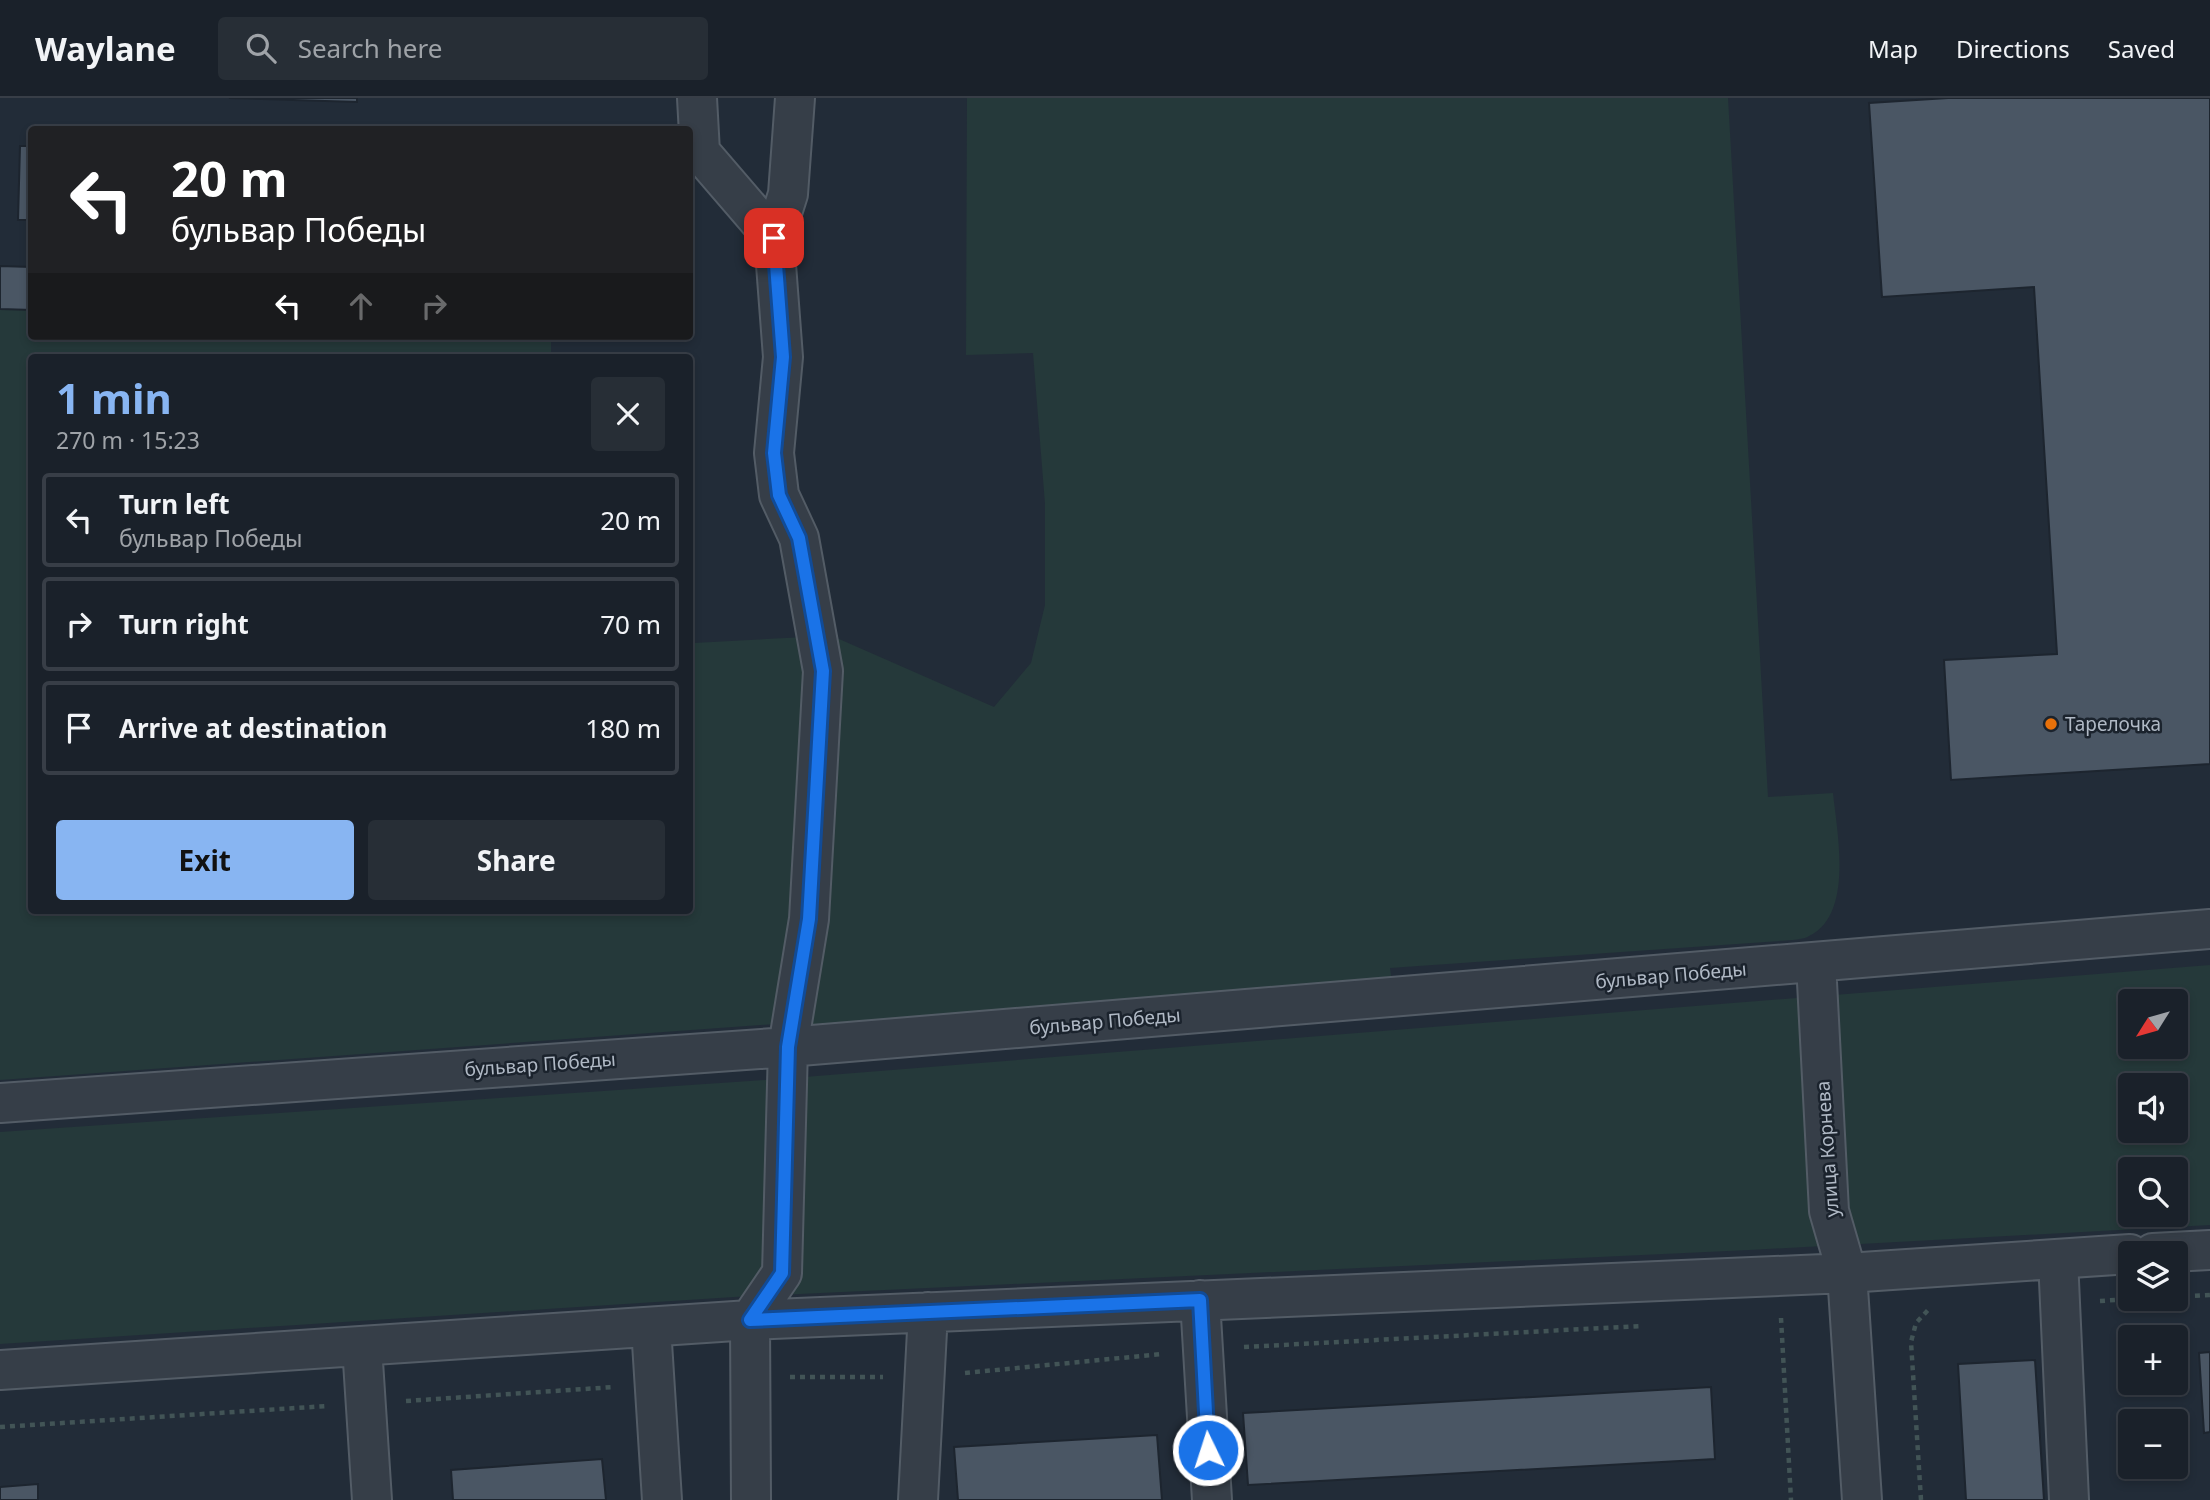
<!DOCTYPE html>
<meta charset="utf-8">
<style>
body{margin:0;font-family:"Noto Sans",sans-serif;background:#272e36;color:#f1f3f6;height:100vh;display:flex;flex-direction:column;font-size:26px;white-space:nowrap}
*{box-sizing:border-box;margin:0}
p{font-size:23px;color:#9fa3a8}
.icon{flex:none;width:38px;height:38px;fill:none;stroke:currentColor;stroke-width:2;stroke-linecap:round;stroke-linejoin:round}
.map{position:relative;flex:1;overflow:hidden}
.side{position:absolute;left:28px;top:256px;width:665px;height:560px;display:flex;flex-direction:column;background:#1a212a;border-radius:7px;box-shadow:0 4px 10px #0003,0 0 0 2px #383e47}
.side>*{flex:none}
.hud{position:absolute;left:28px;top:28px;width:665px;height:214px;border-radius:7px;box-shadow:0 4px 10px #0003,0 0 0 2px #383e47;background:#202124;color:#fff;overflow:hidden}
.needle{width:46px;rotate:233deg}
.controls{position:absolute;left:2118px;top:891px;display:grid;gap:14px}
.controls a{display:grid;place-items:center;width:70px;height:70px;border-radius:7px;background:#1a212a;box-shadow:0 4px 10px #0003,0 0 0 2px #383e47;font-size:35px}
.pin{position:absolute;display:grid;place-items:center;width:60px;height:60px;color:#fff;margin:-30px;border-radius:14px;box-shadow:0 4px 10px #0006}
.me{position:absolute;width:77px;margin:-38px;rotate:356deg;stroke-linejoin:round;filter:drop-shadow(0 0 5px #0008)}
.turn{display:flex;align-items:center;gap:24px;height:147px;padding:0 28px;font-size:32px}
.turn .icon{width:91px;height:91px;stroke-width:2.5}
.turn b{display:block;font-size:49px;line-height:60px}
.lanes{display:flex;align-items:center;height:66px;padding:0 28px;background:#0003;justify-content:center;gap:35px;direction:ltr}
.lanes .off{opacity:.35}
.round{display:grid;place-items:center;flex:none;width:74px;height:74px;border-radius:7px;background:#272e36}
.summary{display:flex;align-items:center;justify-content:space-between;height:119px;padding:0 28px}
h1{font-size:42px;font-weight:700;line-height:52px;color:#88b5f2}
.primary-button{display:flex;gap:14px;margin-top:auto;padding:14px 28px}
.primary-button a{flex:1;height:80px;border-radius:7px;background:#88b5f2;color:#111;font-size:28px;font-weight:700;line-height:80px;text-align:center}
.primary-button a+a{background:#272e36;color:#f1f3f6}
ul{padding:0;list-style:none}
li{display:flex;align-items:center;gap:21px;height:94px;margin:0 14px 10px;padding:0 14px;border:4px solid #383e47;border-radius:7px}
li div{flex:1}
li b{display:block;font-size:26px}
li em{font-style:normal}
header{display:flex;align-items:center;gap:42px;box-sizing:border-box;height:98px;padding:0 35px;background:#1a212a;border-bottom:2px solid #383e47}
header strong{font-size:33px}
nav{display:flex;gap:38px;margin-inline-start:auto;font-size:24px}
.search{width:490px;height:63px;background:#272e36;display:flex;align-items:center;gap:18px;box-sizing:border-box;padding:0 24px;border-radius:7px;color:#9fa3a8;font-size:26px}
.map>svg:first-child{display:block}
</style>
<header>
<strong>Waylane</strong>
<div class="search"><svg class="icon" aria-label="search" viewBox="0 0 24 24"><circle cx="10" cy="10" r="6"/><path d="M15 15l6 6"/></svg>Search here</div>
<nav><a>Map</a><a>Directions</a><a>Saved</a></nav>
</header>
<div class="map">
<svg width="2210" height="1402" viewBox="0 0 2210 1402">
<rect width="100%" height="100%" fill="#222c38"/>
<!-- green -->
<path fill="#25393a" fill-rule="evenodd" d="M967,0H1728L1768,699L1833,695C1837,734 1854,817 1809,838C1805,841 1798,841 1793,842L1390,870L1392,884L806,928L830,537L994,609L1031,565L1045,507V406L1033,255L966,257Z
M0,211L31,212L32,238H551V259H32V812H690V447L694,545L805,539L793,818L775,926L0,982Z
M2210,867V1127L1749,1152L734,1199L0,1246V1034L779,981ZM2130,903H2175V948H2130ZM2130,987H2175V1032H2130ZM2130,1071H2175V1116H2130Z"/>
<!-- building -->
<path fill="#4a5664" stroke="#1d252f" stroke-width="2" d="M229,0H357V4Z
M1948,0H2210V666L1951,682L1944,562L2057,556L2034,189L1882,199L1869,5Z
M20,48H32V122H18Z
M0,168L32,169V212L0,211Z
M2210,1254V1334L2204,1335L2199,1255Z
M2035,1262L2044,1402H1966L1958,1266Z
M1711,1289L1715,1361L1248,1387L1243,1315Z
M1157,1337L1162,1402H958L954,1349Z
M602,1361L606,1402H453L451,1372Z
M38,1386V1402H0V1389Z"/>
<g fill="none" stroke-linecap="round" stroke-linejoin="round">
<!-- minor casing -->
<g stroke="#535c66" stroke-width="42">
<path id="minor" d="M697,0L700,54L774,140L783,259L774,355L779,397L799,440L823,573L809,821L788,949L782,1175L750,1222L751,1402
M774,140L788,96L795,0
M1816,865L1829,1113L1847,1175L1862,1402
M0,1005L788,949L2210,831
M2153,1155L2210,1152
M2058,1161L2069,1402
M1200,1202L1212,1402
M651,1229L662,1402
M362,1248L372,1402
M0,1272L750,1222L1847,1175L2130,1156
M918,1402L928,1214"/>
</g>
<!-- path -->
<path stroke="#425456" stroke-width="4.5" stroke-dasharray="5 5" stroke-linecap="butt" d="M2175,1199L2210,1197
M2100,1203L2147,1200
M1781,1220L1791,1402
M1244,1249L1641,1228
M965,1275L1162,1256
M790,1279H883
M406,1303L614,1289
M0,1329L327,1308
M1921,1402L1911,1244L1916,1225L1929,1211"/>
<!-- minor -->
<use href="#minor" stroke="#363e48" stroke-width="38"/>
</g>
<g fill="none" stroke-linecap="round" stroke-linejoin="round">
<!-- route casing -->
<g stroke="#114b97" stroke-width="18">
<path id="route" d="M774,140L783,259L774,355L779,397L799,440L823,573L809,821L788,949L782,1175L750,1222L1200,1202L1208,1352"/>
</g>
<!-- route -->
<use href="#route" stroke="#1a73e8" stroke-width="12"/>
</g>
<!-- markers -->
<circle fill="#e8710a" stroke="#1b232d" stroke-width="2.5" cx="2051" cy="626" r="7"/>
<g text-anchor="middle" stroke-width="5" stroke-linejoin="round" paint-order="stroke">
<!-- poi labels -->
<g font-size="19" fill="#b0b9c5" stroke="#1b232d" text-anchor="start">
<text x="2065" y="633">Тарелочка</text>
</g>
<!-- street labels -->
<g font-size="19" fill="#b0b9c5" stroke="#1b232d">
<text transform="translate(1671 877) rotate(-5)" y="7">бульвар Победы</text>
<text transform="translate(1105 923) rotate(-5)" y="7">бульвар Победы</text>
<text transform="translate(540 966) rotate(-4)" y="7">бульвар Победы</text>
<text transform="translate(1827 1051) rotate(-94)" y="7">улица Корнева</text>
</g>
</g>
</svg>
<div class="controls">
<a><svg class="needle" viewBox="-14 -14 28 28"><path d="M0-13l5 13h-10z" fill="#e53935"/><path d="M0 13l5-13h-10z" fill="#9fa3a8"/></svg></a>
<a><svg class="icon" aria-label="sound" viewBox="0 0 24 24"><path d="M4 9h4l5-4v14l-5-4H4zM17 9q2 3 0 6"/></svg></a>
<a><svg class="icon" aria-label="search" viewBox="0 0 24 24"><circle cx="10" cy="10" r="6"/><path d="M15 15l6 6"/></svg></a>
<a><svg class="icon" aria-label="layers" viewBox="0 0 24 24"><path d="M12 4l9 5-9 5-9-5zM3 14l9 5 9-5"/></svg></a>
<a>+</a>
<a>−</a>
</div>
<div class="pin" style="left:774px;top:140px;background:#d93025"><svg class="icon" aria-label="arrive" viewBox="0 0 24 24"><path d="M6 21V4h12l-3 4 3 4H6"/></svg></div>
<svg class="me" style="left:1208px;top:1352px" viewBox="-20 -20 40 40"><circle r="17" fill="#1a73e8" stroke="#fff" stroke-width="3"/><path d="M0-11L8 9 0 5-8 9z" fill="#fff"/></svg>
<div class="hud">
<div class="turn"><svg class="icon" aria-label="left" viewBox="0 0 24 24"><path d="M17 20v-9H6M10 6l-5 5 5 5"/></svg><div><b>20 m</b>бульвар Победы</div></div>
<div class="lanes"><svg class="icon" aria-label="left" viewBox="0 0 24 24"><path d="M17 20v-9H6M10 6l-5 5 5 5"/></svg><svg class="icon off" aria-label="ahead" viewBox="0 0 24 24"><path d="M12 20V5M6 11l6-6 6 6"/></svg><svg class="icon off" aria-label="right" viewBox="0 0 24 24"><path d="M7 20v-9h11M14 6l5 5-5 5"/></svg></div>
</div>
<section class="side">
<div class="summary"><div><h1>1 min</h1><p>270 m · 15:23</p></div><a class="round"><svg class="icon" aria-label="close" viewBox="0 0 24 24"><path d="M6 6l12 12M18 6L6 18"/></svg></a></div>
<ul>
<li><svg class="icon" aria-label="left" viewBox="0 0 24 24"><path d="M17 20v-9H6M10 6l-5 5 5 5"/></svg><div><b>Turn left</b><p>бульвар Победы</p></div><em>20 m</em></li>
<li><svg class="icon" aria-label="right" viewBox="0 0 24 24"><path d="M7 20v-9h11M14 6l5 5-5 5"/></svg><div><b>Turn right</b></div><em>70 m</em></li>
<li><svg class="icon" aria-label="arrive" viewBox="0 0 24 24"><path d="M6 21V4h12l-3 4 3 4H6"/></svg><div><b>Arrive at destination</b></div><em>180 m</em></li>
</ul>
<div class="primary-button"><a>Exit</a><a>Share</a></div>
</section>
</div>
